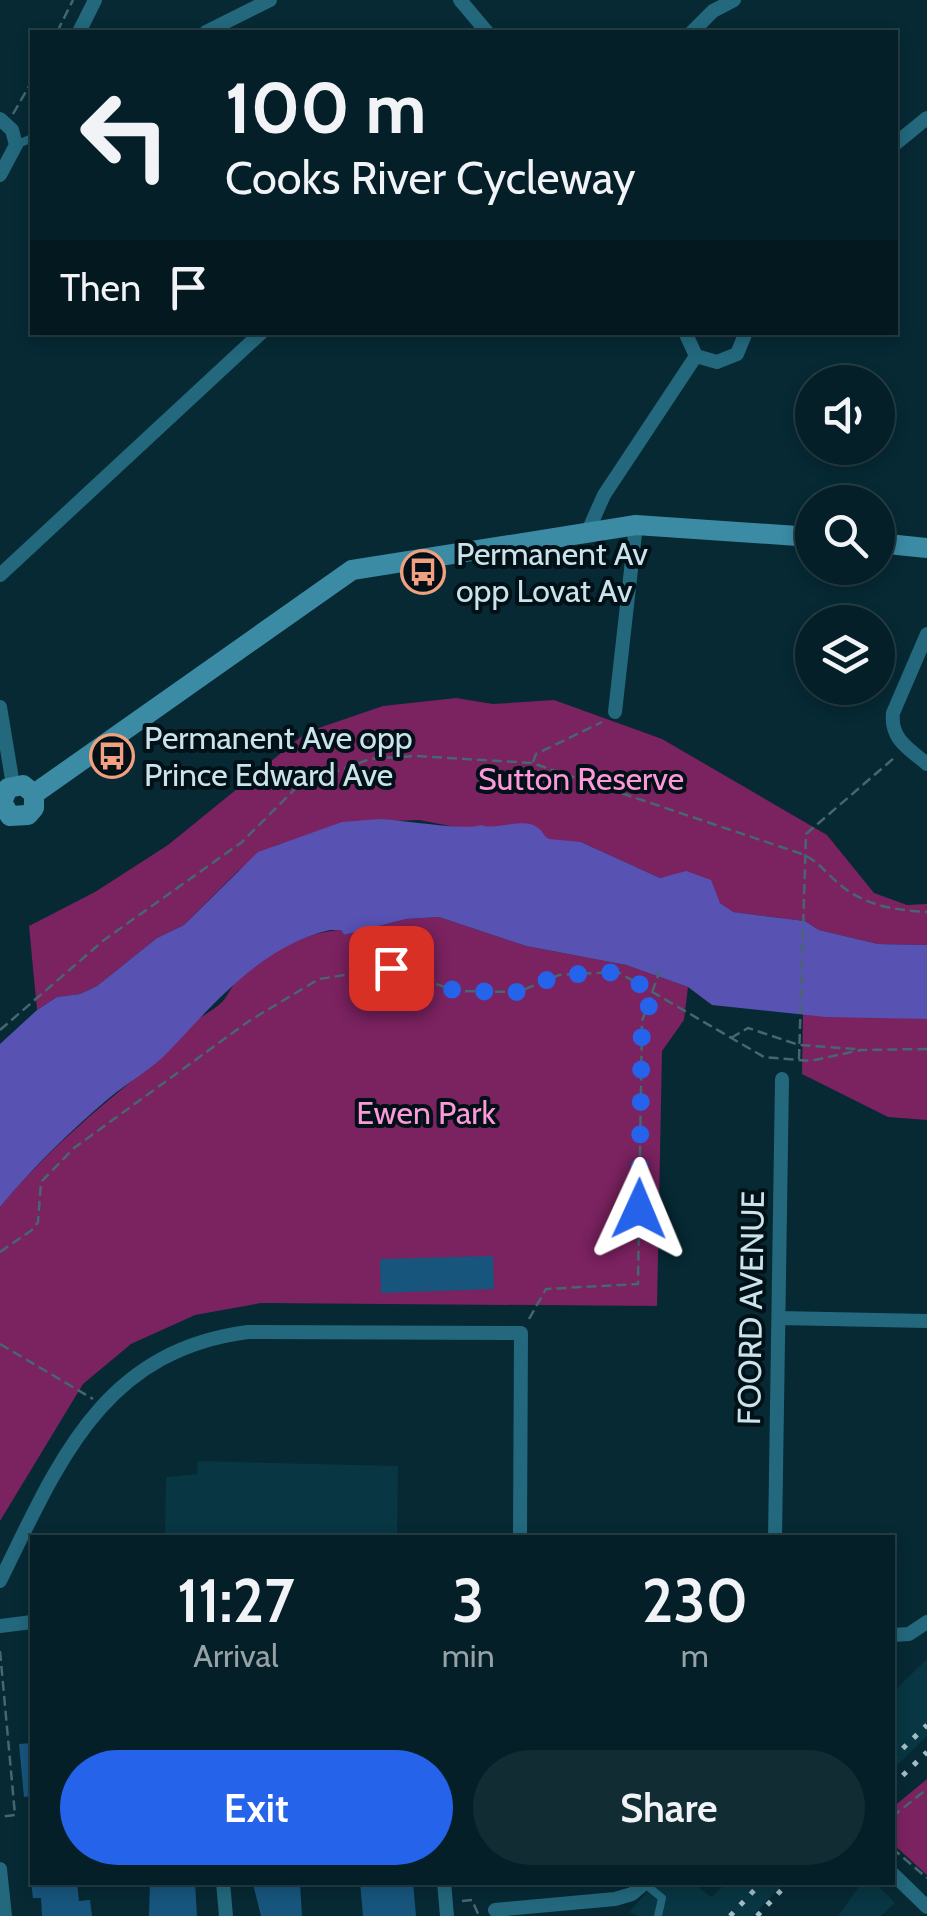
<!DOCTYPE html>
<style>
body{margin:0;font-family:Cabin,sans-serif;background:#122c33;color:#f1f3f6;height:100vh;display:flex;flex-direction:column;font-size:38px;white-space:nowrap}
*{box-sizing:border-box;margin:0}
p{font-size:32px;color:#97a2a7}
.icon{flex:none;width:55px;height:55px;fill:none;stroke:currentColor;stroke-width:2;stroke-linecap:round;stroke-linejoin:round}
.map{position:relative;flex:1;overflow:hidden}
.side{position:absolute;left:30px;top:1535px;width:865px;height:350px;display:flex;flex-direction:column;background:#041f27;border-radius:0px;box-shadow:0 5px 15px #0003,0 0 0 2px #253d44}
.side>*{flex:none}
.banner{position:absolute;left:30px;top:30px;width:868px;height:305px;border-radius:0px;box-shadow:0 5px 15px #0003,0 0 0 2px #253d44;background:#041f27;color:#f1f3f6;overflow:hidden}
.controls{position:absolute;left:795px;top:365px;display:grid;gap:20px}
.controls a{display:grid;place-items:center;width:100px;height:100px;border-radius:50%;background:#041f27;box-shadow:0 5px 15px #0003,0 0 0 2px #253d44;font-size:50px}
.pin{position:absolute;display:grid;place-items:center;width:85px;height:85px;color:#fff;margin:-42px;border-radius:20px;box-shadow:0 5px 15px #0006}
.me{position:absolute;width:110px;margin:-55px;rotate:1deg;stroke-linejoin:round;filter:drop-shadow(0 0 8px #0008)}
.turn{display:flex;align-items:center;gap:35px;height:210px;padding:0 30px;font-size:45px}
.turn .icon{width:130px;height:130px;stroke-width:2.5}
.turn b{display:block;font-size:70px;line-height:85px}
.then{display:flex;align-items:center;height:95px;padding:0 30px;background:#0003;gap:20px;font-size:38px}
.eta{display:flex;justify-content:space-evenly;align-items:center;height:170px;text-align:center}
.eta b{font-size:60px;font-weight:600;line-height:70px}
.action{display:flex;gap:20px;margin-top:auto;padding:20px 30px}
.action a{flex:1;height:115px;border-radius:60px;background:#2563eb;color:#fff;font-size:40px;font-weight:600;line-height:115px;text-align:center}
.action a+a{background:#122c33;color:#f1f3f6}
.map>svg:first-child{display:block}
</style>
<div class="map">
<svg width="927" height="1916" viewBox="0 0 927 1916">
<rect width="100%" height="100%" fill="#062934"/>
<!-- built -->
<path fill="#083642" d="M198,1461L398,1466L397,1537H165L166,1477L197,1474Z
M927,1659V1736L893,1769V1692Z
M862,1882L875,1883L895,1903L881,1916H838Z
M655,1883H693L711,1897L722,1887L718,1883H784L753,1916H637L629,1912Z"/>
<!-- green -->
<path fill="#7b2260" d="M456,698L493,704L554,700L662,739L827,835L874,893L907,905L927,904V945L878,944L819,930L805,921L732,912L720,903L712,887L671,876L660,878L581,842H558L506,826L471,830L419,820L367,822L277,845L238,871L184,925L157,938L97,986L80,994L57,997L37,1010L29,926L95,892L168,845L307,732L383,706Z
M439,917L526,946L626,965L688,987L684,1020L662,1051L657,1306L261,1303L195,1315L131,1344L83,1384L0,1521V1207C48,1149 105,1102 164,1055C172,1048 176,1038 183,1031C195,1019 208,1014 220,1004C228,997 231,986 238,979C262,955 308,931 341,930L344,935L406,919Z
M803,1013L927,1019V1120L888,1117L802,1074Z
M927,1779V1875L893,1844L892,1808Z"/>
<!-- water -->
<path fill="#5852b3" d="M380,819C401,820 469,831 481,825C497,831 524,816 538,828C543,831 544,837 549,839L581,842L660,878L686,871L711,880L720,903L733,912L805,921L819,930L878,944L927,945V1019L826,1017L712,1005L688,987L626,965L526,946L439,917L406,919L344,935L341,930H330C261,946 214,1004 168,1052C152,1069 127,1083 108,1099C69,1132 33,1167 0,1207V1044L37,1010L57,997L80,994L97,986L157,938L184,925L258,852L342,822Z"/>
<!-- building -->
<path fill="#17557d" d="M493,1256L494,1289L381,1293L380,1259Z
M32,1743V1796L24,1797L19,1744Z
M31,1882H77L79,1901L90,1900L92,1916H42L41,1898H33Z
M150,1882H195L197,1916H149Z
M300,1882L302,1916H261L253,1884Z
M360,1882H413L416,1916H363Z"/>
<g fill="none" stroke-linecap="round" stroke-linejoin="round">
<!-- path -->
<path stroke="#466670" stroke-width="2.5" stroke-dasharray="10 5" stroke-linecap="butt" d="M57,32L73,0
M13,114L32,81
M533,762L536,754L602,722
M0,1030L104,940L242,842L298,786L370,759L415,756L532,763L802,854C818,861 825,872 838,883C864,906 895,910 927,912
M731,1038L748,1028L799,1045L856,1049
M799,1059L806,834L894,758
M0,1252L32,1230L38,1222L41,1182L74,1148L249,1021L319,979L391,968L456,991L518,992L559,975L618,972L764,1057L810,1061L861,1050L927,1049
M529,1319L546,1289L638,1284L642,1021L660,970
M0,1344L93,1399
M0,1651L15,1815L0,1817
M892,1817L927,1789
M892,1848L927,1878
M462,1901L472,1900L479,1916"/>
<!-- service -->
<path stroke="#23687d" stroke-width="8" d="M16,145L32,138
M645,1884L662,1898L658,1916"/>
<!-- minor -->
<path stroke="#23687d" stroke-width="14" d="M460,0L487,32
M79,32L95,0
M206,32L270,0
M692,32L713,11L734,0
M0,119L12,130L16,145L0,175
M895,144L927,118
M685,332L696,356L717,362L737,354L746,332
M588,531L604,495L696,356
M0,575L262,332
M927,634L893,713C890,739 909,749 927,764
M0,707L13,785
M615,712L636,525
M779,1318L927,1321
M775,1538L782,1079
M0,1581C58,1464 101,1351 248,1332L521,1333L520,1538
M0,1626L32,1622
M892,1635L909,1634L927,1622
M0,1869L5,1916
M892,1873L927,1907
M223,1882L226,1916
M444,1882L447,1916
M495,1910L615,1899L632,1894L646,1882"/>
<!-- secondary -->
<path stroke="#3b8ba4" stroke-width="20" d="M878,543L927,548
M34,794L352,570L636,525L812,537
M10,816L2,802L8,788L23,785L34,794
M10,816L28,815L34,808V794"/>
<!-- rail -->
<path stroke="#a3bdc6" stroke-width="5" stroke-dasharray="5 10" stroke-linecap="butt" d="M892,1759L927,1725
M892,1786L927,1752
M730,1916L762,1882
M757,1916L789,1882"/>
</g>
<g fill="none" stroke-linecap="round" stroke-linejoin="round">
<!-- route -->
<path stroke="#2563eb" stroke-width="18" stroke-dasharray="0 32.4" d="M391,968L456,991L518,992L559,975L618,972L655,993L642,1021L639,1209"/>
</g>
<!-- icons -->
<defs>
<g id="bus-ring" transform="scale(2.25)"><circle r="9.5" fill="#011117" stroke="#f2a080" stroke-width="1.5"/><path d="M-5-6H5V4H4V6H2V4H-2V6H-4V4H-5ZM-3.5-4V0h7V-4ZM-3.5 1.2v1.5H-2V1.2ZM2 1.2v1.5H3.5V1.2Z" fill="#f2a080"/></g>
</defs>
<g fill-rule="evenodd">
<use href="#bus-ring" x="423" y="572"/>
<use href="#bus-ring" x="112" y="756"/>
</g>
<g text-anchor="middle" stroke-width="8" stroke-linejoin="round" paint-order="stroke">
<!-- poi labels -->
<g font-size="32" fill="#cbe3eb" stroke="#011117" text-anchor="start">
<text x="456" y="565">Permanent Av<tspan x="456" dy="37">opp Lovat Av</tspan></text>
<text x="144" y="749">Permanent Ave opp<tspan x="144" dy="37">Prince Edward Ave</tspan></text>
</g>
<!-- park labels -->
<g font-size="32" fill="#fe98d9" stroke="#011117">
<text x="581" y="790">Sutton Reserve</text>
<text x="426" y="1124">Ewen Park</text>
</g>
<!-- street labels -->
<g font-size="32" fill="#cbe3eb" stroke="#011117">
<text transform="translate(751 1308) rotate(-89)" y="11">FOORD AVENUE</text>
</g>
</g>
</svg>
<div class="controls">
<a><svg class="icon" aria-label="sound" viewBox="0 0 24 24"><path d="M4 9h4l5-4v14l-5-4H4zM17 9q2 3 0 6"/></svg></a>
<a><svg class="icon" aria-label="search" viewBox="0 0 24 24"><circle cx="10" cy="10" r="6"/><path d="M15 15l6 6"/></svg></a>
<a><svg class="icon" aria-label="layers" viewBox="0 0 24 24"><path d="M12 4l9 5-9 5-9-5zM3 14l9 5 9-5"/></svg></a>
</div>
<div class="pin" style="left:391px;top:968px;background:#d93025"><svg class="icon" aria-label="arrive" viewBox="0 0 24 24"><path d="M6 21V4h12l-3 4 3 4H6"/></svg></div>
<svg class="me" style="left:639px;top:1209px" viewBox="-20 -20 40 40"><path d="M0-17L14 15 0 8-14 15z" fill="#2563eb" stroke="#fff" stroke-width="4"/></svg>
<div class="banner">
<div class="turn"><svg class="icon" aria-label="left" viewBox="0 0 24 24"><path d="M17 20v-9H6M10 6l-5 5 5 5"/></svg><div><b>100 m</b>Cooks River Cycleway</div></div>
<div class="then">Then<svg class="icon" aria-label="arrive" viewBox="0 0 24 24"><path d="M6 21V4h12l-3 4 3 4H6"/></svg></div>
</div>
<section class="side">
<div class="eta">
<div><b>11:27</b><p>Arrival</p></div>
<div><b>3</b><p>min</p></div>
<div><b>230</b><p>m</p></div>
</div>
<div class="action"><a>Exit</a><a>Share</a></div>
</section>
</div>
